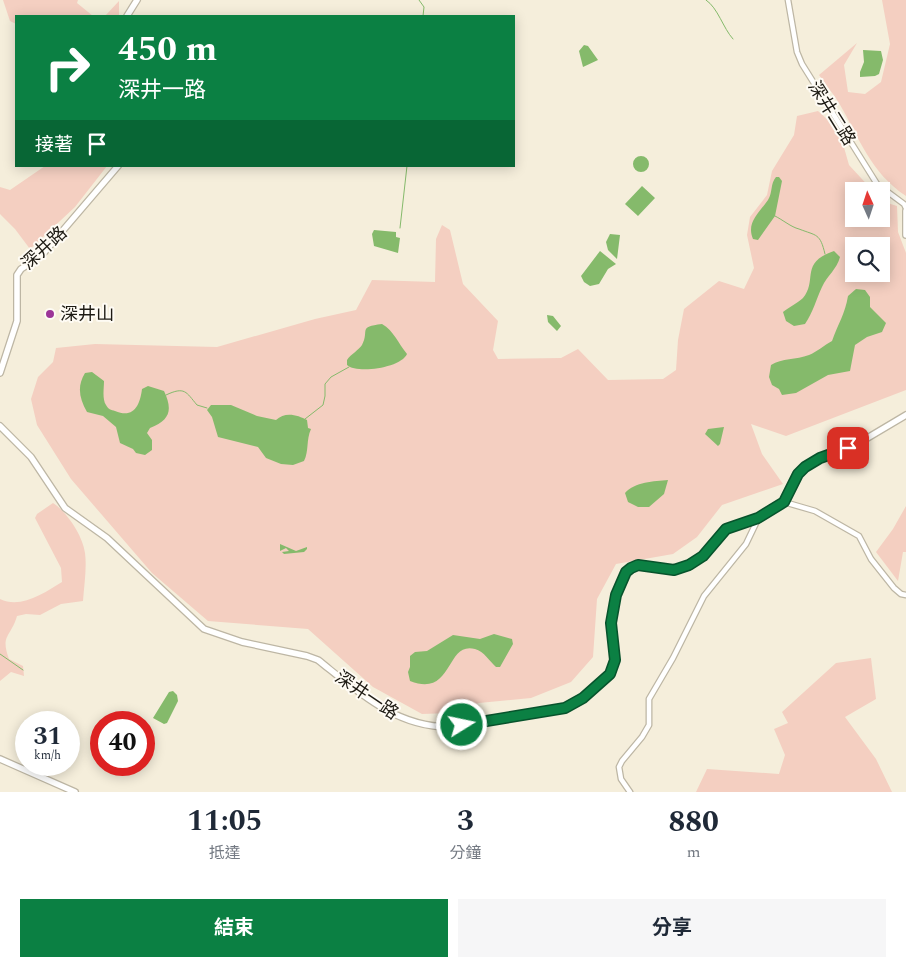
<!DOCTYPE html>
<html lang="zh-TW">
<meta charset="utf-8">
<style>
body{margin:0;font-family:Spectral,"Noto Sans TC",serif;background:#f6f6f7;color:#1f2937;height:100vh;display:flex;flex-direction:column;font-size:19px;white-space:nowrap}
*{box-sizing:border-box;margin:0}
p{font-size:16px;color:#747a83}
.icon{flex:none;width:28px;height:28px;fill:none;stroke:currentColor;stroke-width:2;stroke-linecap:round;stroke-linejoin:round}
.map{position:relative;height:792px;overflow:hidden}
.panel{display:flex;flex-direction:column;background:#fff;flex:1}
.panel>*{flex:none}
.banner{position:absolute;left:15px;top:15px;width:500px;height:152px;border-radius:0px;box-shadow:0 2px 12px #0003;background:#0b8043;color:#fff;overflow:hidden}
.needle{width:32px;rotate:357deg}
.tools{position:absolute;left:845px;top:182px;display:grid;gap:10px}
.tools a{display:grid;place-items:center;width:45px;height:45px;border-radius:0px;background:#fff;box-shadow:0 2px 12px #0003;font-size:25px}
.speed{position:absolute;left:15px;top:711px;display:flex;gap:10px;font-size:25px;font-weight:700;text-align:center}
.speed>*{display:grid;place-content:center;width:65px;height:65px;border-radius:50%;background:#fff;box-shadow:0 2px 12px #0003;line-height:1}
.speed small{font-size:12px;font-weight:400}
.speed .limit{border:8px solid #d22;background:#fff;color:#111}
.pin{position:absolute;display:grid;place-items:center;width:42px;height:42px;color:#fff;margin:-21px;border-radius:10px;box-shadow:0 2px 8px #0006}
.me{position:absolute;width:55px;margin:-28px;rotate:80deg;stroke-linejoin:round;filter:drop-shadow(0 0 4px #0008)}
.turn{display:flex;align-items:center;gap:18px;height:105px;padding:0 20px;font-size:22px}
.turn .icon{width:65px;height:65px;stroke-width:2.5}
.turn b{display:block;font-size:35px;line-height:42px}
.then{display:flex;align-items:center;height:48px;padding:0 20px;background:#0003;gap:10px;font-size:19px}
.eta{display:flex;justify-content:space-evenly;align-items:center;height:85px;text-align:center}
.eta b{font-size:30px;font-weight:700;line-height:35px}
.button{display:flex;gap:10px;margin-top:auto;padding:10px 20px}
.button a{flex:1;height:58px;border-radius:0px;background:#0b8043;color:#fff;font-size:20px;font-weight:700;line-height:58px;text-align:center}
.button a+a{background:#f6f6f7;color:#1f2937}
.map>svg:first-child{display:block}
</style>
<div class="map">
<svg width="906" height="792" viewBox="0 0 906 792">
<rect width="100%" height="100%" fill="#f5eedb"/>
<!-- green -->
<path fill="#f4cfc1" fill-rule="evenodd" d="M3,0H78L77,3L93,16H16V24L10,21Z
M882,0H906V196C870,172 860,139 839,103C833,93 825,84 819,75L857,43L844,65L848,92L865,94L881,82L890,44Z
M119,1V16H105Z
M818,111L839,130L849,165L873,191H854V219H881V201L897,206L898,232L906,253V390L786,436L751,424L762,454L783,484L722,505L697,537L673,554L616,564L597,599L593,657L571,682L531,698L479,703L451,713L422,714L373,687L308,629L208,621L152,573L71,479L37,425L31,399L38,377L53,362L56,348L95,344L217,347L315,319L356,310L372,280L435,282L436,239L442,225L450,230L463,284L498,321L493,350L498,359L561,358L578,349L608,380L663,379L676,370L678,340L684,309L719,281L744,289L754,268L747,235L750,217L767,195L772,171L794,135L797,116ZM854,246H881V274H854Z
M45,166H107L75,207L30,249L15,229L0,214V187L10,190Z
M53,503C67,512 83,536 85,553C87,568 84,586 83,601L61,604L40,615L26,614L17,616C11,637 0,635 9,659L23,666L24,676L11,672L0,681V599C21,609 44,593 62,582L61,568L35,518L37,514Z
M906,506V552H903L898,581L876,552L893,529Z
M871,658L876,699L845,717L876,759L892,792H696L707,769L779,774L785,755L774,729L788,723L782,712L836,663Z"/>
<!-- water -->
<path fill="#85ba6b" d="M584,45L588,46L598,60L583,67L579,51Z
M863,50L881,51L883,60L879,74L875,76L860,77V72L864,62Z
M633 164a8 8 0 1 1 16 0a8 8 0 1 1-16 0Z
M776,177H779L782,181L775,216L758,240L753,239C746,223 759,213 768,200C773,192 770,184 776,177Z
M642,186L655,198L638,216L625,204Z
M374,230L396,232V237L400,238L398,253L374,246L372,234Z
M610,234L620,235L617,259L608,250L606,242Z
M600,251L616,264L608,269L599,284L590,286L584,282L581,276Z
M834,251L840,257C837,269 827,276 822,287C816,300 813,312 805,324L794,326L786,321L783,312C789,307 798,303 803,298C818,280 799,263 834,251Z
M856,289L865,290L870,297V307L886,323L882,332L867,337L855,345L850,371L828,375L796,393L782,395L779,389L772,385L769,377L771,365C782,358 796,360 809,355C817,352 824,345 832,341C838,324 845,314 848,296Z
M547,315L553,316L561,326L557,331L548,322Z
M382,324C394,331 398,343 407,354C401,368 357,374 347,365V360C351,354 359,350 362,345C370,330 357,327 382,324Z
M92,372L104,381C104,388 102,399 106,405C108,409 111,410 115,411C134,419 140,405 142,389L148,386L164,391C173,410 170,420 150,428L147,433L152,440V450L145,455L136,453L133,449L120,443L116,427L103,416L87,412C79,398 77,386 85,373Z
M211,405H231L257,416L276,420C285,411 298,415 307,420L308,428L311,429C306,440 309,451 304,461L293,465L281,464L266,458L258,447L218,437L212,417L207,410Z
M724,427L720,444L718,446L705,434L708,429Z
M668,480L664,494L649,507H638L628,502L625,493C635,482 654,481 668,480Z
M280,544L296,551L307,547V549L304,552L284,554L282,552L289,551L286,548L280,551Z
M494,634L512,639L513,644L500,667H496C490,662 484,651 475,649C445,641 454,698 410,681L408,672L410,667V656L415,652L427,651L453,635L480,639Z
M173,691L177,695L178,701L167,723L164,724L153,718L169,692Z"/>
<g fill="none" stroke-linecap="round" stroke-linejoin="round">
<!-- stream -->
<path stroke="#85ba6b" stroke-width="1" d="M419,0L424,7L423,16
M706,0C718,8 723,28 733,39
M775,216C783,220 791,227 799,229C817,236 820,233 825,254
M400,228L407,166
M166,395C185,386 186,392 197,405L207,408
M305,419L323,405L325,396V384L331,377L349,367
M0,654L23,670"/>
<!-- minor casing -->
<g stroke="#bdb6a4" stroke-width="7">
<path id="minor" d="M788,0L797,52L802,64L877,184L904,204L906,208
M784,502L815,511L859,536L871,559L894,588L901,594L906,595
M630,792L621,779L619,767L622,761L642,737L649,725V699L673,658L704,596L746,544L758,519"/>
</g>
<!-- tertiary casing -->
<g stroke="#bdb6a4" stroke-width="8">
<path id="tertiary" d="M127,16L137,0
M906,211V235
M0,373L17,321V275L21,269L41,256L118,166
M0,426L31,457L65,508L107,538L204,629L242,642L307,656L318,660C357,691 395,727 449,727L565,708L583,698L610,674L615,660L611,623L616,595L626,572L631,567L638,565L674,570L689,565L703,556L726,529L758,519L784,502L798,474L805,467L820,458L859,443L906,415
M0,759L75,792"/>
</g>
<!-- minor -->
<use href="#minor" stroke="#fff" stroke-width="4.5"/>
<!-- tertiary -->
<use href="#tertiary" stroke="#fff" stroke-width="5.5"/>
</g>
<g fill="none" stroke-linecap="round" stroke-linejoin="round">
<!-- route casing -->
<g stroke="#07532c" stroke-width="12">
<path id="route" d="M462,725L565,708L583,698L610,674L615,660L611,623L616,595L626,572L631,568L638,565L674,570L689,565L703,556L726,529L758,518L784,502L798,474L805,467L820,458L848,448"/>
</g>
<!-- route -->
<use href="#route" stroke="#0b8043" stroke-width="9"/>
</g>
<!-- markers -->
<circle fill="#9c3598" stroke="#fefbf4" stroke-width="2" cx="50" cy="314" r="5"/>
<g text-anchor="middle" stroke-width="4" stroke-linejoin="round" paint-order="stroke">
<!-- street labels -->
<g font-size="18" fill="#1d1a13" stroke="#fefbf4">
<text transform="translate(832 113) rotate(58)" y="6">深井二路</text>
<text transform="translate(44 248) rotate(-43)" y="6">深井路</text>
<text transform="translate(367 695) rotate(34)" y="6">深井一路</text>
</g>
<!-- poi labels -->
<g font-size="18" fill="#1d1a13" stroke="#fefbf4" text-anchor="start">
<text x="60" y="320">深井山</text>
</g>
</g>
</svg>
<div class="tools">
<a><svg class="needle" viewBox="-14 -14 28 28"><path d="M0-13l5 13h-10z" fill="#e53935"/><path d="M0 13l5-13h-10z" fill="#747a83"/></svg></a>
<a><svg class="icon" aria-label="search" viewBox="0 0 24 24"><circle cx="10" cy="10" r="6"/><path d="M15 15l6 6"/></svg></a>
</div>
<div class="speed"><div>31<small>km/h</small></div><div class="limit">40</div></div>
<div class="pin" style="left:848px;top:448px;background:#d93025"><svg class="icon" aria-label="arrive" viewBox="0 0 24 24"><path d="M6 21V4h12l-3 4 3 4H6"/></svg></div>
<svg class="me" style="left:462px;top:725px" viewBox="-20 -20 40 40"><circle r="17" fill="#0b8043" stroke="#fff" stroke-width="3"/><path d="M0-11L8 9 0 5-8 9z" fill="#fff"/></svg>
<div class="banner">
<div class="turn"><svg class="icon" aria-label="right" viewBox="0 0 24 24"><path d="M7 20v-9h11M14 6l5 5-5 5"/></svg><div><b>450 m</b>深井一路</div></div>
<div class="then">接著<svg class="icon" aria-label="arrive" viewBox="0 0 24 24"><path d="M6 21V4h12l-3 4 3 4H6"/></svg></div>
</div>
</div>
<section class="panel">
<div class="eta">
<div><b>11:05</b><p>抵達</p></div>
<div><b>3</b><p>分鐘</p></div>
<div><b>880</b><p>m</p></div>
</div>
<div class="button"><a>結束</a><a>分享</a></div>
</section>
